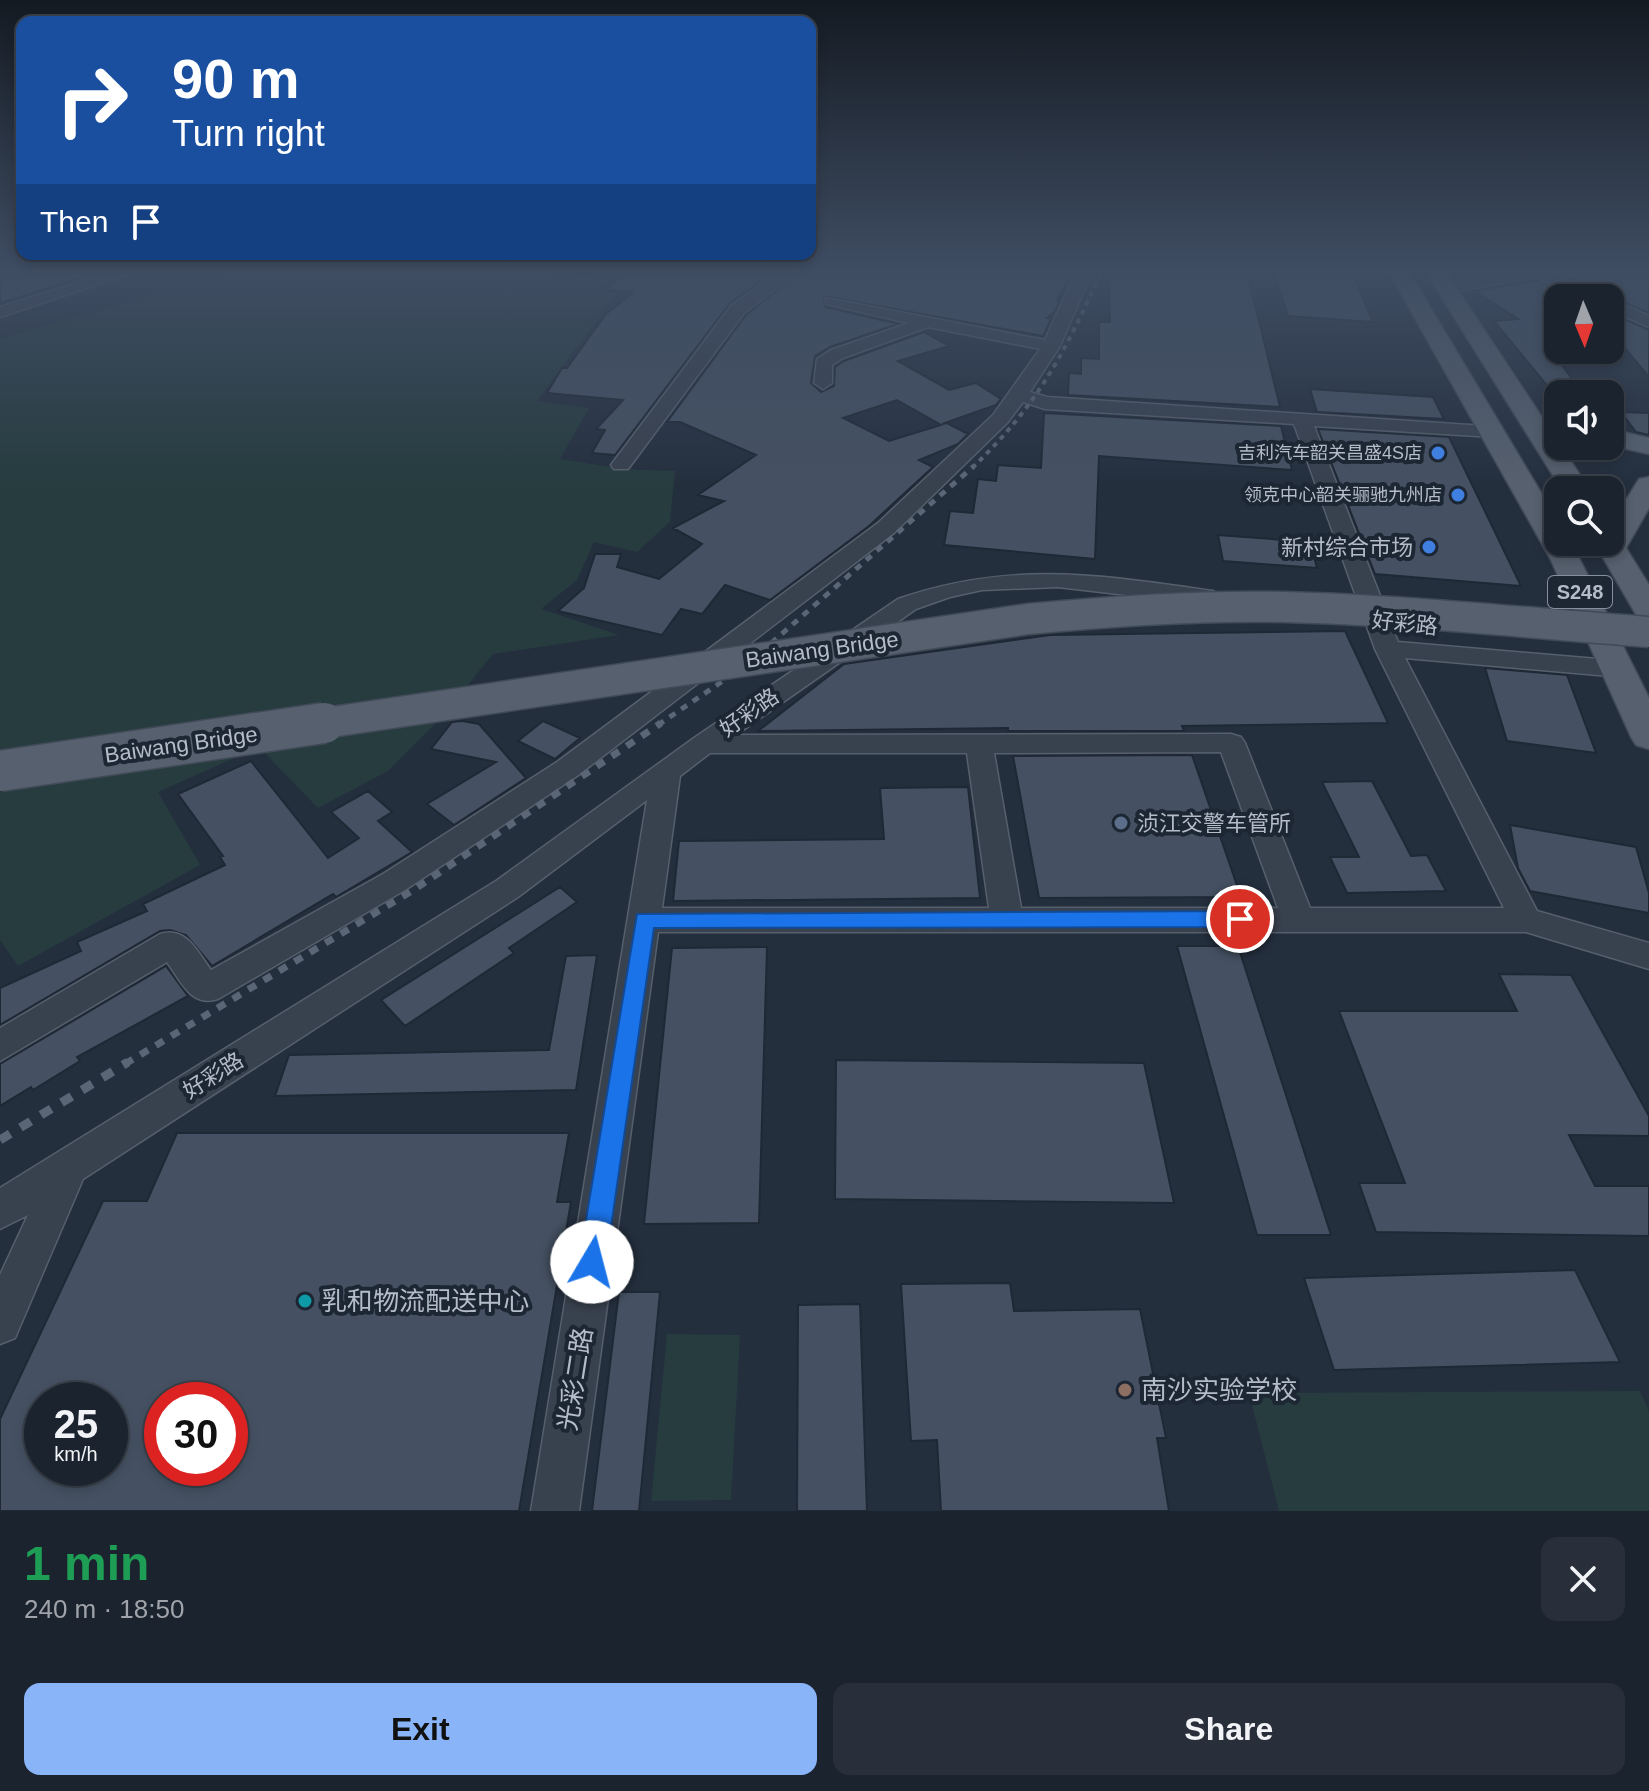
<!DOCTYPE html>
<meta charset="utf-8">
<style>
body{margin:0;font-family:Arial,"Noto Sans SC",sans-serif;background:#282f3a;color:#f1f3f6;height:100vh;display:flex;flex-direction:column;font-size:30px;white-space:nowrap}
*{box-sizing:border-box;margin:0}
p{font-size:26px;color:#a0a4aa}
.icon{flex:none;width:44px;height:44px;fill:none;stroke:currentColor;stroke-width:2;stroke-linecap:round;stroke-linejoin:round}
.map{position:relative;height:1511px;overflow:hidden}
.sheet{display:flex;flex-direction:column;background:#1b232e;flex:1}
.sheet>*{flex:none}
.guide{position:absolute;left:16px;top:16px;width:800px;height:244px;border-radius:16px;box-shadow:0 4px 12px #0003,0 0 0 2px #39404a;background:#1a4fa0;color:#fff;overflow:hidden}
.needle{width:52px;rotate:178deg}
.tools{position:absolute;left:1544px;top:284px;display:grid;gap:16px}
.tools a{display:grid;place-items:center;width:80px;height:80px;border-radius:16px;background:#1b232e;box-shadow:0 4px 12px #0003,0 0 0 2px #39404a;font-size:40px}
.speed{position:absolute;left:24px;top:1382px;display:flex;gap:16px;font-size:40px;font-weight:700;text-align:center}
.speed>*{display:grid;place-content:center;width:104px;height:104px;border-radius:50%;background:#1b232e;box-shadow:0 4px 12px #0003,0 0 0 2px #39404a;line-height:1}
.speed small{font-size:20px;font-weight:400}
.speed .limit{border:12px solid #d22;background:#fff;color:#111}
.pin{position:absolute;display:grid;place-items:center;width:68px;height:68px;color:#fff;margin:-34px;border:4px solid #fff;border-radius:50%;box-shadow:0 2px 8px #0007}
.me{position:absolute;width:88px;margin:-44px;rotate:8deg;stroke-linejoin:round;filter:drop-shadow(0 0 6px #0008)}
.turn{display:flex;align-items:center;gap:28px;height:168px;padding:0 24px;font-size:36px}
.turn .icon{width:104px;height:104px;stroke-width:2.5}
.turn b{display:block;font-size:56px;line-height:68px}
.then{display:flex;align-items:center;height:76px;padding:0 24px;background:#0003;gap:16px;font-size:30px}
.round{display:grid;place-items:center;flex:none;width:84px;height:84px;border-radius:16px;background:#282f3a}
.summary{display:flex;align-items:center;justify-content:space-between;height:136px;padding:0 24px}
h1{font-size:48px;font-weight:600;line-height:60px;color:#1e9e55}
.primary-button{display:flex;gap:16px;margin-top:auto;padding:16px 24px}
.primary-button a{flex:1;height:92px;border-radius:16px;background:#8ab4f8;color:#111;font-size:32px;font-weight:600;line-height:92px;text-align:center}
.primary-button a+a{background:#282f3a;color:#f1f3f6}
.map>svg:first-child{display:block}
</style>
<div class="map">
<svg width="1649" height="1511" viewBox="0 0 1649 1511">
<rect width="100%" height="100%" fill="#242f3e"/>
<!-- green -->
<path fill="#263c3f" d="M230,272H546L607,279L596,290L617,293L537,401L589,408L560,459L623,469L675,471L670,522L637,552L594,542L577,580L541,609L619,635L493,654L442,717L388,771L318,808L259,747L158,792L200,865L18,966L0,940V339Z
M667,1334L740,1335L731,1500L651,1501Z
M1640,1391L1649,1411V1511H1279L1249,1393Z"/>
<!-- building -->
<path fill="#455162" stroke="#1f2835" stroke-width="2" fill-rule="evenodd" d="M0,272H86L87,276L0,303Z
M629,272H705L741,277L747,272H774L730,303L615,455L592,453L605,430L596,429L623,400L547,393L562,368H567L606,314L633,293L606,289Z
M800,272H911L969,277V272H1073L1057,300H1060L1055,311L1047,318L1051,319L1043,336L824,296L825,307L898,324L830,347L815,356L811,383L821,392L834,386L835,367L844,361L924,332L949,346L898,361L949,390L976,383L1001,399L996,405L942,424L947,423L968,434L958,444L919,460L933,467L869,526L770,600L725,585L702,614L681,609L662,635L558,611L584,588L595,554H621L617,567L659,579L702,544L673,528L724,501L698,495L756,455L680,422H667L746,315ZM897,400L941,425L889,441L843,418Z
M1137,272H1247L1280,407L1068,395L1069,373L1081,374V358L1099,359V322H1110L1109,277L1137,279Z
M1274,272H1352L1373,322L1288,316Z
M1558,272H1649V313L1604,294Z
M1536,280L1567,294H1558L1556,357L1583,394H1554L1494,321L1518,319L1475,291Z
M1610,313L1649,330V377L1610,330Z
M1310,389L1433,397L1444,419L1317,412Z
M1621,412L1649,413V435L1636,432Z
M1044,413L1281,426L1292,470L1099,456L1095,559L944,545L950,511L973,513L978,479L996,481L998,465L1041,468Z
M1318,429L1449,437L1521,586L1375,574Z
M1218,535L1310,542L1317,568L1223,561Z
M1345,631L1388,723L1182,726L1184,731H1008V728L758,731L844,664L1050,635Z
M1485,668L1567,675L1596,753L1507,741Z
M462,721L479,724L526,778L454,825L427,804L496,762L431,749L452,722Z
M543,721L580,738L555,759L518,741Z
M1192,755L1241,897L1039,898L1013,756Z
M251,761L328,858L359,838L331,812L368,791L392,812L378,821L412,852L336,897L333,894L212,966L186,935L170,930L160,931L0,1025V988L81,951L77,942L147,911L143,904L225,865L220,857L223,856L178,794Z
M1372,781L1411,856L1427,855L1446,891L1347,893L1330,857H1359L1322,782Z
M968,787L980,898L673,901L679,841L884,839L880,788Z
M1510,825L1636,847L1649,893V913L1530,891L1518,868Z
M560,887L577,902L509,948L514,953L405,1026L381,1000Z
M1177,946H1238L1331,1235H1257Z
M767,947L759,1223L644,1224L672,948Z
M597,955L576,1090L275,1096L289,1055L549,1050L566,956Z
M166,966L188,996L77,1057L80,1061L33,1090L31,1087L0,1106V1064Z
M1499,974L1571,975L1649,1116V1136L1569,1135L1595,1186H1649V1236L1376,1232L1359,1183H1405L1339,1011H1517Z
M836,1060L1144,1063L1174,1203L835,1199Z
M177,1133H569L557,1202H571L519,1511H0V1419L103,1201H147ZM42,1400H110V1468H42ZM162,1400H230V1468H162Z
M1575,1270L1620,1362L1334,1370L1304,1278Z
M1010,1283L1014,1311L1140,1309L1166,1438H1157L1169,1511H941L937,1440L911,1441L901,1284Z
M619,1292H660L639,1511H592Z
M860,1304L867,1511H797L798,1305Z"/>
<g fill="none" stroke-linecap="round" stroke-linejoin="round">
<!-- minor casing -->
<g stroke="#565f6c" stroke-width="3">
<path id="minor" d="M111,272L132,273L0,317V307Z
M779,272H797L744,313L628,469H614L611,465L614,461L732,305Z
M1076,272H1092L1060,346L1030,392L1047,397L1500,427L1503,431L1500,435L1493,437L1314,426L1398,642L1621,661L1630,663L1634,669L1630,675L1621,677L1405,658L1537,911L1649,943V969L1526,932H658L579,1511H531L647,800L518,897L83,1179L15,1338L0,1344V1275L28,1215L0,1229V1188L496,881L694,738L898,599C1011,560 1099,575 1213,591L1225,598L1213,605L1058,587L982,590L950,597L916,609L736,735L1231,734L1241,737L1245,743L1310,908H1504L1375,649L1294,424L1045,409L1023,402L1007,423L894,533L577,776L405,890L218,999C191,1008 181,981 167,962L0,1061V1028L160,934C186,926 197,951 211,970L383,874L557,762L878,523L993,415L1040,349L928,327L843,358L832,365V383L823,389L814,383L817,359L831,350L909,323L826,304V298L1045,340ZM1221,752L1278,908H1021L994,753ZM710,753H967L989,908H662L680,776Z
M1511,272H1551L1605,298H1583L1536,277L1446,293L1438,288L1446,283Z
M1610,299L1649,316V327L1610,310Z"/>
</g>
<!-- major casing -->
<g stroke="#414a57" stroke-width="3">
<path id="major" d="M1389,272H1409L1558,521V542H1570L1579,558L1649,698V749L1636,745L1631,737L1550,558Z
M1426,272H1446L1590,490H1562Z
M1610,429L1649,438V454L1610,445Z
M1649,477V508L1626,548L1649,585V620L1638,618L1594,542H1610V526L1639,479Z"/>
</g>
<!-- minor -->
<use href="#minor" fill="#38414e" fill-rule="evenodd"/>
<!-- major -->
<use href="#major" fill="#56606e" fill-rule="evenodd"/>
<!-- rail-far3 -->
<path stroke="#5a6575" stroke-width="4" stroke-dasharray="5 5" stroke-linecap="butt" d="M972,468C1037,406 1065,353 1101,272"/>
<!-- rail-far2 -->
<path stroke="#5a6575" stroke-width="5" stroke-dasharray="7 7" stroke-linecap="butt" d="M658,725L745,666L974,466"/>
<!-- rail-far1 -->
<path stroke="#5a6575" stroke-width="7" stroke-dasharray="9 9" stroke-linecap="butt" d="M125,1064L415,889L661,723"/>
<!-- rail -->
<path stroke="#5a6575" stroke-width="9" stroke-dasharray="12 12" stroke-linecap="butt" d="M0,1140L128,1062"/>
<!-- major-bridge-far1 casing -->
<g stroke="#414a57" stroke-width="33" stroke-linecap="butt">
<path id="major-bridge-far1" d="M311,725L1028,619C1113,611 1198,605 1284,607C1406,610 1527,623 1649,632"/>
</g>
<!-- major-bridge casing -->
<g stroke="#414a57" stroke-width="43" stroke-linecap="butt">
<path id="major-bridge" d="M0,771L324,723"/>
</g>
<!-- major-bridge-far1 -->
<use href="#major-bridge-far1" stroke="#56606e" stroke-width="30"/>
<!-- major-bridge -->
<use href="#major-bridge" stroke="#56606e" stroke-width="40"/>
</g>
<!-- sky -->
<linearGradient id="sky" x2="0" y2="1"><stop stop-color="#141a22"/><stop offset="0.56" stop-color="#3f4d63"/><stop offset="1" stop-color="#3f4d63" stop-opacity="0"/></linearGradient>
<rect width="1649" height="484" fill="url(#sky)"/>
<!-- route -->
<path fill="#1a73e8" stroke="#114b97" stroke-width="2" d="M1240,911L1250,919L1240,927L654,928L606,1262L602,1271L592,1275L583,1271L579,1262L637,914Z"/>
<!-- markers -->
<g fill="#3f7fe0" stroke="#1d2633" stroke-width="3">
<circle cx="1438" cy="453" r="8"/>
<circle cx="1458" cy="495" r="8"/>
<circle cx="1429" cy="547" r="8"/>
</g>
<circle fill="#5c6f8a" stroke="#1d2633" stroke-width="3" cx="1121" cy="823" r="8"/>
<circle fill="#0f9aa8" stroke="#1d2633" stroke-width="3" cx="305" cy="1301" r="8"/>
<circle fill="#8d6e63" stroke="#1d2633" stroke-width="3" cx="1125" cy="1390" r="8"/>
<g text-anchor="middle" stroke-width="8" stroke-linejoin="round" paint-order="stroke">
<!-- far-poi labels -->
<g font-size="18" fill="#b4bcc9" stroke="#1d2633" text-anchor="end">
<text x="1422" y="459">吉利汽车韶关昌盛4S店</text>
<text x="1442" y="501">领克中心韶关骊驰九州店</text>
</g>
<!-- shield labels -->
<rect fill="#1d2633" stroke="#878f9c" stroke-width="2" x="1548" y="576" width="64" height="32" rx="6"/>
<g font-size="20" font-weight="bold" fill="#b4bcc9">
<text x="1580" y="599">S248</text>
</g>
<!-- poi labels -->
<g font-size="22" fill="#b4bcc9" stroke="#1d2633" text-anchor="end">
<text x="1413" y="555">新村综合市场</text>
<text x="1137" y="831" text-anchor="start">浈江交警车管所</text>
</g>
<!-- street labels -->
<g font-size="22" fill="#b4bcc9" stroke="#1d2633">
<text transform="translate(1405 623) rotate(6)" y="8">好彩路</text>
<text transform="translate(822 649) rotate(-8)" y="8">Baiwang Bridge</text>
<text transform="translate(749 712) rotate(-35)" y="8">好彩路</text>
<text transform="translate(181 744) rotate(-8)" y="8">Baiwang Bridge</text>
<text transform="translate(213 1075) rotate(-32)" y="8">好彩路</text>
</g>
<!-- near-poi labels -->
<g font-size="26" fill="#b4bcc9" stroke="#1d2633" text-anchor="start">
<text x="321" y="1310">乳和物流配送中心</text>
<text x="1141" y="1399">南沙实验学校</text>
</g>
<!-- near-street labels -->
<g font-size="26" fill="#b4bcc9" stroke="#1d2633">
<text transform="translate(575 1379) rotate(-81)" y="9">光彩二路</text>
</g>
</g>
</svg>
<div class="tools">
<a><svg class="needle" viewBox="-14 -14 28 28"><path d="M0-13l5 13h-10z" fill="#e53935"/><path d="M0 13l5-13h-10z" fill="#a0a4aa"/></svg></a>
<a><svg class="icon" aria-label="sound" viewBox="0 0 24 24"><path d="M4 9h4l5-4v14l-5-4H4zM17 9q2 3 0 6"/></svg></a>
<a><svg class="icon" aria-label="search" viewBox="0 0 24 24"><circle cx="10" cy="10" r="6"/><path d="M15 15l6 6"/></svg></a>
</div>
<div class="speed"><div>25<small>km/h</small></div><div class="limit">30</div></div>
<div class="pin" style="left:1240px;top:919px;background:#d93025"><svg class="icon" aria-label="arrive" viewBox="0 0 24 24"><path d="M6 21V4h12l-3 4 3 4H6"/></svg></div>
<svg class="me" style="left:592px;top:1262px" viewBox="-20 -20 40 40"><circle r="19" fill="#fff"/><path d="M0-13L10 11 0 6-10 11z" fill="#1a73e8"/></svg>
<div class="guide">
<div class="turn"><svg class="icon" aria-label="right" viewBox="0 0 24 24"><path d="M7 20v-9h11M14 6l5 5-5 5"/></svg><div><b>90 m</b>Turn right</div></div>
<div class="then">Then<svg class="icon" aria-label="arrive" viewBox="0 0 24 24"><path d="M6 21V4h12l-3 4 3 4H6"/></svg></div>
</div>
</div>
<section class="sheet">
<div class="summary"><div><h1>1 min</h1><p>240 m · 18:50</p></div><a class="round"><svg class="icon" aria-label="close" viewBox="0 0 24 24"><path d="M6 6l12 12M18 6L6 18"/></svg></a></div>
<div class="primary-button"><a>Exit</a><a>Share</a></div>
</section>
